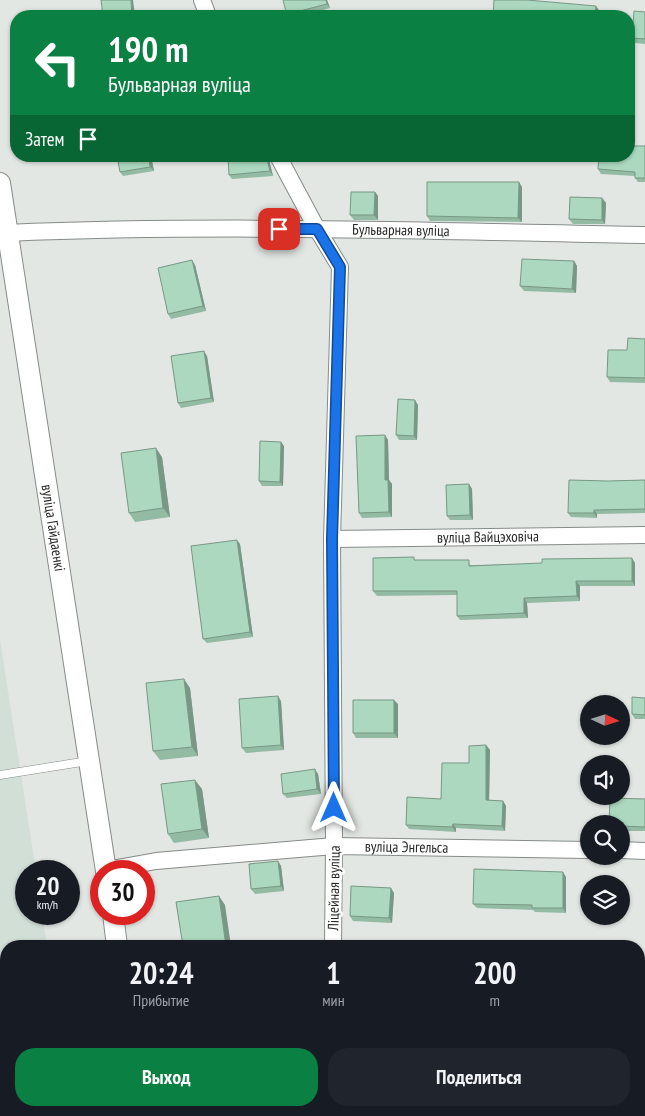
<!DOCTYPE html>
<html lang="ru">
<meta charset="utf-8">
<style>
body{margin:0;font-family:"PT Sans Narrow",sans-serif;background:#20242c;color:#f1f3f6;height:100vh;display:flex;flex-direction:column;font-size:19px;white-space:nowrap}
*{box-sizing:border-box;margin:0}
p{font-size:16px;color:#9ea1a6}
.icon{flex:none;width:28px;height:28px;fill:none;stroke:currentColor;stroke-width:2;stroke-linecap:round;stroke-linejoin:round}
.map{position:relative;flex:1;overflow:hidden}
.panel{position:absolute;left:0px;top:940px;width:645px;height:176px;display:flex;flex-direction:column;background:#171b24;border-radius:20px 20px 0 0;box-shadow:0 1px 4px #0004}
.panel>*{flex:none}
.hud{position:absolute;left:10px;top:10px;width:625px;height:152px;border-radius:20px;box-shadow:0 1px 4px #0004;background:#0b8043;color:#fff;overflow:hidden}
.needle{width:32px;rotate:94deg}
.tools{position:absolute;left:580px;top:695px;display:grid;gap:10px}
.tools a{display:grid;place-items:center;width:50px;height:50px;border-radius:50%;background:#171b24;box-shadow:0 1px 4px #0004;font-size:25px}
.speed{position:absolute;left:15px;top:860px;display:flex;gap:10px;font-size:25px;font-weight:700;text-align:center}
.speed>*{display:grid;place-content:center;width:65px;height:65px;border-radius:50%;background:#171b24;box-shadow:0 1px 4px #0004;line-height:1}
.speed small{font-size:12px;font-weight:400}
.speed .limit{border:8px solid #d22;background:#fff;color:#111}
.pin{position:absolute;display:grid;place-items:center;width:42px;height:42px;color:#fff;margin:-21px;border-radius:10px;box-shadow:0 2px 8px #0006}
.me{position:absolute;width:55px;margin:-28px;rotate:0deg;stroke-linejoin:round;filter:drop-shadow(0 0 4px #0008)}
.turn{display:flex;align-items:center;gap:18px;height:105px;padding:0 15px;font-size:22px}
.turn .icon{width:65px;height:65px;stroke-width:2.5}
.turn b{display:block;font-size:35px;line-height:42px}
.then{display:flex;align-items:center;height:48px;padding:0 15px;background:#0003;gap:10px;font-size:19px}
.eta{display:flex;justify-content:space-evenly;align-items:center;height:85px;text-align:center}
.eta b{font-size:30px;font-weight:700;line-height:35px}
.cta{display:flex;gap:10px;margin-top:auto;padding:10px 15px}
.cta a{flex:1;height:58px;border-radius:20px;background:#0b8043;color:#fff;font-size:20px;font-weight:700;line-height:58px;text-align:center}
.cta a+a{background:#20242c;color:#f1f3f6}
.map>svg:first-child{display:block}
</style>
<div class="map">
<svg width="645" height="1116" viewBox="0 0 645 1116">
<rect width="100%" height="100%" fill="#e2e7e4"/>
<!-- built -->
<path fill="#d2dfd7" d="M0,640L36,871H26V914H42L47,946H6V1045L0,1046Z
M6,1072V1110H73L74,1116H0V1073Z"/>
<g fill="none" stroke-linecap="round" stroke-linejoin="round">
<!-- service casing -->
<g stroke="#868c88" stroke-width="9">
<path id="service" d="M0,775L88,761
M54,1110L55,1116
M522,1110V1116
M5,1116V1099"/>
</g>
<!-- minor casing -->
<g stroke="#868c88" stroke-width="18">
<g id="minor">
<path d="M202,0L208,16"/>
<path d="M278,156L317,229L340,267L332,539L334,846L333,946"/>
<path id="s1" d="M7,233C220,224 433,231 645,235"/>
<path id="s2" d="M332,539L645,535"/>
<path d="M621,850L645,851"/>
<path id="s3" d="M106,870L156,861L334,846L589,850"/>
<path d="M339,1110L340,1116"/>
</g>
</g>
<!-- tertiary casing -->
<g stroke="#868c88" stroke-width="22">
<g id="tertiary">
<path id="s4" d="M0,183L106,871"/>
<path d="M113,914L117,946"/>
<path d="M142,1110L143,1116"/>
</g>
</g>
<!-- service -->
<use href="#service" stroke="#fff" stroke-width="8"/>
<!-- minor -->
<use href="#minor" stroke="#fff" stroke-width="16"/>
<!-- tertiary -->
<use href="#tertiary" stroke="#fff" stroke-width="20"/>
</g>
<!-- wall -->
<path fill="#93baa3" d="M327,0L330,8L303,16H287Z
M645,12V44L635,43L632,38Z
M645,146V182H638L635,178V176L601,174L598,169Z
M151,156L154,171L123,176L120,172Z
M268,156L273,176L232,179L229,175Z
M522,187V222L430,221L427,216Z
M375,192L378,196V220H354L350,215Z
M602,198L606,203L605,224H573L569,219Z
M574,261L577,266L576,293L524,291L520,286Z
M195,265L206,311L171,319L168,314Z
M645,339V383L610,382L607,377Z
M207,356L214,402L181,408L178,403Z
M418,405L417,440H399L396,435Z
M385,435L388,440L389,480L392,484V517L362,518L359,513Z
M281,442L284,446L283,486H262L259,481Z
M162,457L170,517L135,522L129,513Z
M645,480V513L597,514V518L571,517L568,513L608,481Z
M469,484L472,489L473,520H450L447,516Z
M240,544L253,637L207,643L203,639Z
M416,560L472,565L635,563V586H580V601L527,603L528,618L460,620L457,616V595L377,596L373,591Z
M190,688L198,756L160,760L153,751Z
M645,698V719H635L632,714Z
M281,701L284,750L246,753L242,748Z
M398,704V738H356L353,733Z
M486,745L490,750L489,800L503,801L506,806L505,831L456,828V832L409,829L406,825L441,799L469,763Z
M318,774L321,794L287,798L283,794Z
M202,789L209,838L174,843L168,834Z
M645,799V831H621V824Z
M278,861L281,866L284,891L255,894L251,889Z
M566,877V913L535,912L533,910L477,908L473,904Z
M394,893L392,923L353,921L350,916Z"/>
<!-- shaded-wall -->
<path fill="#789785" d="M131,0H133L135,16H132Z
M326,0H327L330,8L327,4Z
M596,6L599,10V16H595Z
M149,156H151L154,171L150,167Z
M266,156H268L273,176L270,171Z
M519,182L522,187V222L518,218Z
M375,192L378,196V220L374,215Z
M602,198L606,203L605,224L602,220Z
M192,260L195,265L206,311L203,306Z
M574,261L577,266L576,293L572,289Z
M204,351L207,356L214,402L211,398Z
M415,400L418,405L417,440L414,436Z
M385,435L388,440L389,480L392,484V517L389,512L385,480Z
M281,442L284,446L283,486L280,482Z
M156,448L162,457L170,517L163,508Z
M469,484L472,489L473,520L470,515Z
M594,510L597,514V518L594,513Z
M237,540L240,544L253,637L250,632Z
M632,558L635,563V586L632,581Z
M576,581L580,586V601L577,596Z
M524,598L527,603L528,618L524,613Z
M184,679L190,688L198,756L192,747Z
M278,696L281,701L284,750L281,745Z
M394,700L398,704V738L394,733Z
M486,745L490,750L489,805L486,800Z
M315,769L318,774L321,794L317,789Z
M195,780L202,789L209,838L202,829Z
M503,801L506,806L505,831L502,826Z
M453,824L456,828V832L452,827Z
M278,861L281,866L284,891L281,886Z
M563,872L566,877V913L563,908Z
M391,888L394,893L392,923L389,918Z
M219,896L225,905L231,946H226Z
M378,1110H380L381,1116H379Z"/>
<!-- building -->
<path fill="#abd8be" stroke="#789785" d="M101,0H131L132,16H103Z
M283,0H326L327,4L300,11V16H287Z
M494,0H527L596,6L595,16H493Z
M634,11L645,12V39L632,38Z
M629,146H645V178H635V172L598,169L599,156H629Z
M117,156H149L150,167L120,172Z
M228,156H266L270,171L229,175Z
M427,182H519L518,218L427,216Z
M351,192H375L374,215H350Z
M570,197L602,198V220L569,219Z
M522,259L574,261L572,289L520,286Z
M192,260L203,306L168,314L158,268Z
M628,338L645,339V378L607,377L608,350H627Z
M204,351L211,398L178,403L171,356Z
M398,399L415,400L414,436L396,435Z
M385,435V480H388L389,512L359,513L356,436Z
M260,441L281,442L280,482L259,481Z
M156,448L163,508L129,513L121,453Z
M569,480L608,481L645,480V509L594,510V513H568Z
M469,484L470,515L447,516L446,485Z
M237,540L250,632L203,639L191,546Z
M414,557V560H469V566L542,563V559L632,558V581H576L577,596L524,598V613L457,616V591H373V558Z
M184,679L192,747L153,751L146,683Z
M278,696L281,745L242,748L239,699Z
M632,697L645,698V715L632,714Z
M353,700H394V733H353Z
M486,745V800L503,801L502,826L453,824L452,827L406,825L407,797L441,799L442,763H469V746Z
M315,769L317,789L283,794L281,774Z
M195,780L202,829L168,834L161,784Z
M610,798L645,799V827L621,826V824H609Z
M278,861L281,886L251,889L249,864Z
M474,869L563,872V908H532V905L473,904Z
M351,886L391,888L389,918L350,916Z
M219,896L226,946H183L176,902Z
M349,1110H378L379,1116H350Z
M541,1110H552L554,1116H525Z
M581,1110L583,1116H563Z"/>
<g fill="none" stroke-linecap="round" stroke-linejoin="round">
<!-- route casing -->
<g stroke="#114b97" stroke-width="12">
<path id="route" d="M279,229H317L340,267L332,539L334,808"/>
</g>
<!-- route -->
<use href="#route" stroke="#1a73e8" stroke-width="9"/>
</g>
<g text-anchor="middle" stroke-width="5" stroke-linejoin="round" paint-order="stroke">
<!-- street labels -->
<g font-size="15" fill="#272927" stroke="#fff">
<text dy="5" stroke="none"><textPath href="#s1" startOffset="394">Бульварная вуліца</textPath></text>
<text dy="5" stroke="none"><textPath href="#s4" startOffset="349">вуліца Гайдаенкі</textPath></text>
<text dy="5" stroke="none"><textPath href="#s2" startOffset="156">вуліца Вайцэховіча</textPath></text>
<text dy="5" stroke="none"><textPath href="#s3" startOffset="302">вуліца Энгельса</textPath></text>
<text transform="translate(334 888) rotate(-89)" y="5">Ліцейная вуліца</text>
</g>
</g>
</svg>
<div class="tools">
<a><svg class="needle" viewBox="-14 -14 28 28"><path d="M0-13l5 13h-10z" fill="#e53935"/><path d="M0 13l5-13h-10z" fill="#9ea1a6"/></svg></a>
<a><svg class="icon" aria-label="sound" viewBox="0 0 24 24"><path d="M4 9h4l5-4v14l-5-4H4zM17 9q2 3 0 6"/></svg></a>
<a><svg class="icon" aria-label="search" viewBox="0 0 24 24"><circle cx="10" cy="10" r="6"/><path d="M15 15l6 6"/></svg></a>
<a><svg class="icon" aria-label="layers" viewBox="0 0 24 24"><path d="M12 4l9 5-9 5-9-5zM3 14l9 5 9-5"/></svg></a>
</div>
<div class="speed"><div>20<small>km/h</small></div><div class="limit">30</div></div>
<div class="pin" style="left:279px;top:229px;background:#d93025"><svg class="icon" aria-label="arrive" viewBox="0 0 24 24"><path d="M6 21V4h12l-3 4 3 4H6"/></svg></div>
<svg class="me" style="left:334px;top:808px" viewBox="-20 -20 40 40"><path d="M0-17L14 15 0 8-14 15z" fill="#1a73e8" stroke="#fff" stroke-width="4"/></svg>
<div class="hud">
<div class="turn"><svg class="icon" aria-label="left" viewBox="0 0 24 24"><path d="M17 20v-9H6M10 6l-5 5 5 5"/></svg><div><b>190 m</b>Бульварная вуліца</div></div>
<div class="then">Затем<svg class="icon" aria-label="arrive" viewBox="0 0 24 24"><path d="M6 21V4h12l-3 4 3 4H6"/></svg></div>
</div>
<section class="panel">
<div class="eta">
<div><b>20:24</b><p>Прибытие</p></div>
<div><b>1</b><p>мин</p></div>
<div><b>200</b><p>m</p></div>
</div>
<div class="cta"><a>Выход</a><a>Поделиться</a></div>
</section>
</div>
